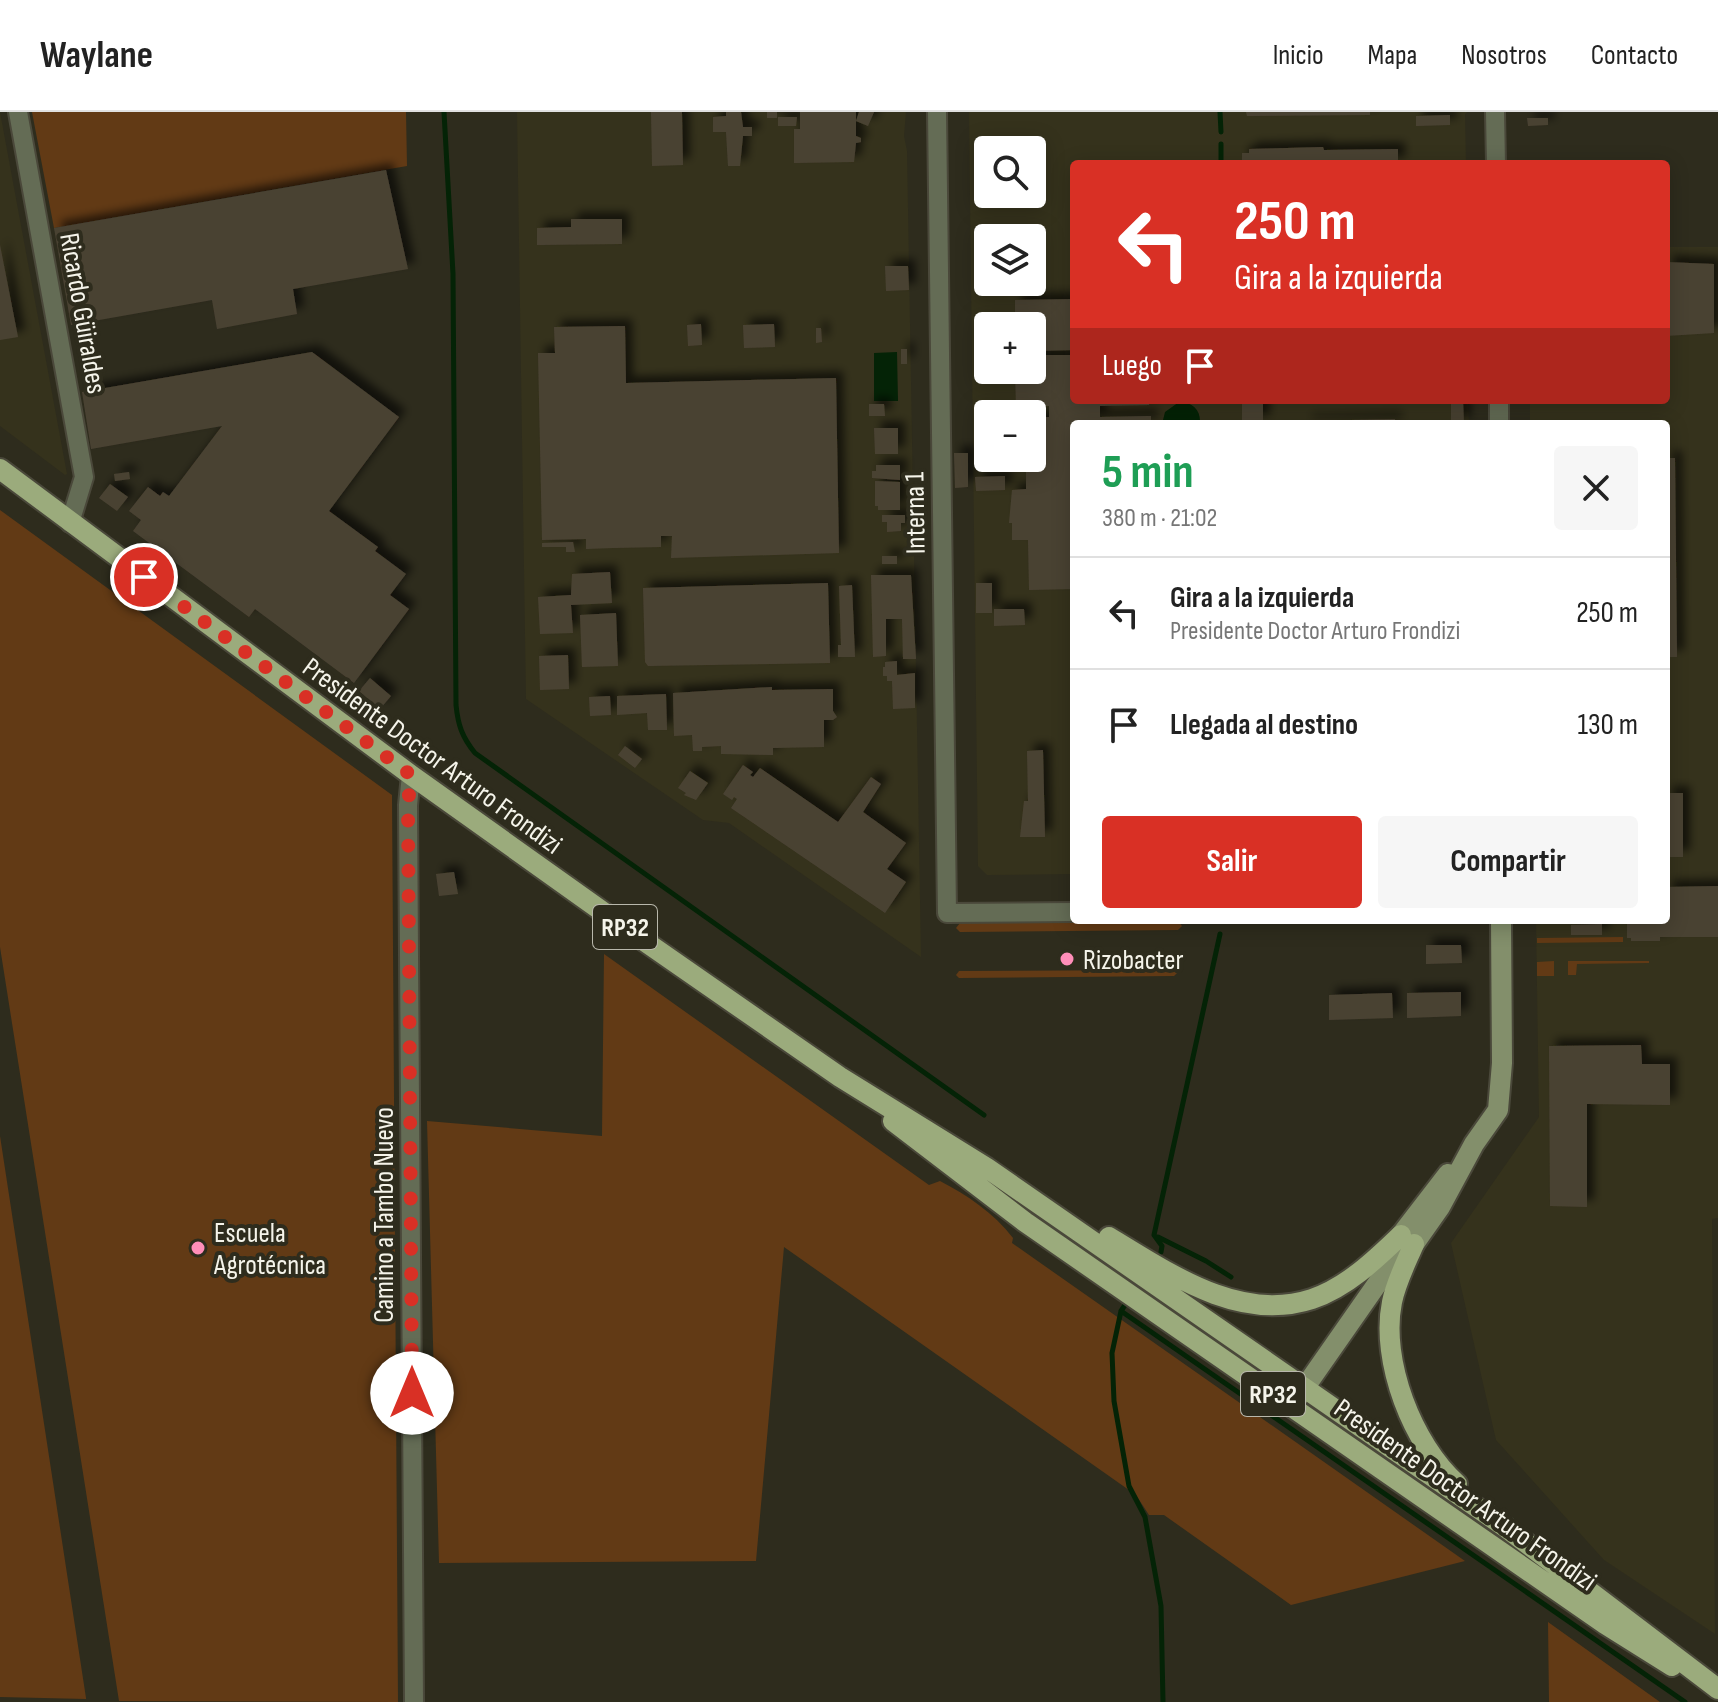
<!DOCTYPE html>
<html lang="es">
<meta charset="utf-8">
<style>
body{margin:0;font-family:"Sofia Sans Condensed",sans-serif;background:#f6f6f6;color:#222;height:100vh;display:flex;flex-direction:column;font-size:30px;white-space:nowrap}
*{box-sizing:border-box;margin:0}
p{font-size:26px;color:#767676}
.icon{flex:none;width:44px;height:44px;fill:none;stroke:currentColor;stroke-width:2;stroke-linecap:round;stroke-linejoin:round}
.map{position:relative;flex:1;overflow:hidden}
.side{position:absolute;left:1070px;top:308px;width:600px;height:504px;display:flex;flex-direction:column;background:#fff;border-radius:8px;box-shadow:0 4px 20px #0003}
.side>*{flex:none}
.banner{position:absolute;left:1070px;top:48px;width:600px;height:244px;border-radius:8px;box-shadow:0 4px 20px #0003;background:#d93025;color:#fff;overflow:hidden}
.controls{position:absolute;left:974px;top:24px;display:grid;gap:16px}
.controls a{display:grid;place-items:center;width:72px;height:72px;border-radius:8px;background:#fff;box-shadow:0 4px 20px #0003;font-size:40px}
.pin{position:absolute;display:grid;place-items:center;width:68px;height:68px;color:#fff;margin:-34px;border:4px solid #fff;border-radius:50%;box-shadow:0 2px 8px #0007}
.me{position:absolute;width:88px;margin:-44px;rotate:0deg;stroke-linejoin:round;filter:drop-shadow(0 0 6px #0008)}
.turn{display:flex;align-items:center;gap:28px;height:168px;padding:0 32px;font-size:36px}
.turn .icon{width:104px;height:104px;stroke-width:2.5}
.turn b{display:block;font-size:56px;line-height:68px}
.then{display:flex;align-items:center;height:76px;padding:0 32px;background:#0003;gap:16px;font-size:30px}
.round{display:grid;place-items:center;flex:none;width:84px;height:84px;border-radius:8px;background:#f6f6f6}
.headline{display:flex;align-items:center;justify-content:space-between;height:136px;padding:0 32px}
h1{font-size:48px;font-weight:700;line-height:60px;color:#1e9e55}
.action{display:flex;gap:16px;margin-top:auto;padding:16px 32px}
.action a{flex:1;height:92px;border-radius:8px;background:#d93025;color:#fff;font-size:32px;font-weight:700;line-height:92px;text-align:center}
.action a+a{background:#f6f6f6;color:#222}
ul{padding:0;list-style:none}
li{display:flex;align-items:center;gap:24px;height:112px;padding:0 32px;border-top:2px solid #e0e0e0}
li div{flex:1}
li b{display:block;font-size:30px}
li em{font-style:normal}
header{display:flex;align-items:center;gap:48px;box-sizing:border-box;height:112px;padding:0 40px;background:#fff;border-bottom:2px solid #e0e0e0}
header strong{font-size:38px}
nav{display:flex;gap:44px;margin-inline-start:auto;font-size:28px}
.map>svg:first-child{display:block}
</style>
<header>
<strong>Waylane</strong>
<nav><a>Inicio</a><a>Mapa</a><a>Nosotros</a><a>Contacto</a></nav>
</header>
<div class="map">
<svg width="1718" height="1590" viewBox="0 0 1718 1590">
<defs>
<filter id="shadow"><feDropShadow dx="7" dy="-7" stdDeviation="4" flood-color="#0009"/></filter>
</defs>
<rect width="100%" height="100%" fill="#2e2c1d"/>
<!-- built -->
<path fill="#35321c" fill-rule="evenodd" d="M0,0L67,362L65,363L0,314Z
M517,0H906L904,24L907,39L921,845L729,711L703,708L526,587Z
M969,0H1467L1465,2L1466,52H1074V288H1468L1469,312H1074V762L987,763L978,754ZM988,38H1032V82H988ZM988,126H1032V170H988ZM988,214H1032V258H988ZM988,302H1032V346H988Z
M1666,135H1718V1106L1712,1107L1715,1522L1604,1448L1496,1328L1451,1131L1539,1005L1536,808H1666V312H1530V288H1666Z"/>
<!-- green -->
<path fill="#623a15" d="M32,0H406L407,54L54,116Z
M0,398L392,683L398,1590L119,1589L0,835Z
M1178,809L1182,814L1178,818L960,820L956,816L960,811Z
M1623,825V830L1537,831V826Z
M604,842L929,1073L940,1069C967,1083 994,1101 1013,1126L1012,1131L1465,1449L1291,1493L1164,1403H1149L1136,1383L784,1135L756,1449L439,1451L427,1009L602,1024Z
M1554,849V864H1537V850Z
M1568,849H1649V851L1577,852L1576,863H1568Z
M1173,858L1177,861L1174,864L959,866L956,863L959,859Z
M0,1024L86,1586V1587L0,1585Z
M1548,1510L1660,1590H1549Z"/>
<!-- water -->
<path fill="#042306" d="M897,240L898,289H874V241Z
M1179,290C1193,290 1201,298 1200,312H1162L1165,300Z"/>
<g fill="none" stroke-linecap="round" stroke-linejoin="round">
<!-- stream -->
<path stroke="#042306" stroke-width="5" d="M444,0L453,162L456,593C458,613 462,625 475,641L984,1003
M1220,0L1221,20
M1221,32V52
M1158,1125L1206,1149L1231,1165
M1161,1140L1162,1134L1154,1123L1220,822
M1125,1193L1121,1199L1112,1241L1114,1289L1129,1374L1145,1405L1161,1494L1163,1590
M1121,1199L1685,1590"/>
</g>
<!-- building -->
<path fill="#4a4233" filter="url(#shadow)" d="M651,0H682L683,53L652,54Z
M726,0H741L743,15H752V24H743L740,54H728L726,20H713V5L726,4Z
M767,0H777V6H767Z
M800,0H856V24L861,26V30L856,31L854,50L794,51V17H800Z
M859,0H874L868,14L856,9Z
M1246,0H1370V3L1247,4Z
M1450,3V13L1416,14V4Z
M778,5H797L796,14H778Z
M1527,6H1548V13L1528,14Z
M1323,35L1324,38L1398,37V52H1242V41H1249V37Z
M386,58L408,157L293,177L297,202L217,217L212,188L71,213L54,116Z
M571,107H622V132L537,133V116L571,115Z
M0,133L18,225L0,228Z
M1666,150L1714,152V221L1666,224Z
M885,154H908L909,178L886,179Z
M1074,187V238L1032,239V214H1015V188Z
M701,212L702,233L688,234L687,213Z
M774,212L775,235L744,236L743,213Z
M625,214L626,271L836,266L839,441L671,446L672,424H661V435L613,436L586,437V427L542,428L538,241H555L554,215Z
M816,216H821L822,230L816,231Z
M901,237H907V252H901Z
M312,240L399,305L329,399L378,435L375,439L406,462L390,483L409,497L354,571L255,497L249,505L133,419L141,408L129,399L148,375L160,384L163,380L169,384L222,314L91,337L82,280Z
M1032,243H1074V288H1149V293L1100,294V305L1151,304V312H1074V477L1029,478L1028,428H1012V411H1009L1012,378L1026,377V356H1017V346H1032V306L1049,305V294L1016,295L1015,258H1032Z
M1242,288H1263V310H1242Z
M1451,288H1463L1464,312H1451Z
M869,292H884L885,304H869Z
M1395,307V312H1305V309Z
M874,316H898V342H875Z
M954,341H968V375L955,376Z
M975,344H985L986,357H976Z
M1666,346H1675L1677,545H1666Z
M876,353H900V368L872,366V359H876Z
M129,360L130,367L115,369L114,362Z
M1005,364V378L976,379L975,365Z
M875,369L900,370V398H878V394H875Z
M110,372L128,385L117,399L99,386Z
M882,403H905V411H901V419L887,420V410H882Z
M573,430L575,440H566V435H542V431Z
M882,444H897V452H882Z
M610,460L612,491L571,493L573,521L540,522L538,485L571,483L572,462Z
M871,463H911L916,547H903L902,507H886V544L873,545Z
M828,471L830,551L648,554L645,550L643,476Z
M976,471H992V501H976Z
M852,473L855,545H838V533H841L839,474Z
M994,497H1024L1025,513L994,514Z
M616,501L618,554L582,555L580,503Z
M568,543L569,577L540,578L539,544Z
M897,549V563L915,561V596L893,597L892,569H887V564H883V555H885V550Z
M370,566L391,584L380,597L359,579Z
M772,575V578L833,577V599L837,605L833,608H824V635L773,636V643L721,642V634L702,635V639H693L692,623L674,624L673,581Z
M666,582L667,618H648L647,601L617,603V584Z
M610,584L611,603L590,604L589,585Z
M625,634L642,647L635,656L618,643Z
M1043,638L1045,725H1020L1024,689H1028L1027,639Z
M743,653L753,660L750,663L753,665L760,656L838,710L871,665L881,672L863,700L906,731L887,757L906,770L885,801L731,696L737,687L734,685L732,688L723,682Z
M690,659L708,671L696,688L684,683L686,681L678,676Z
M1666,681H1683V745H1666Z
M454,760L458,782L439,784L436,762Z
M1718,774V825H1660V829H1631V826H1627V808H1666V775Z
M1602,812V823H1571V813Z
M1426,833H1461L1462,851L1426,852Z
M1461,880V904L1407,906V881Z
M1392,881L1393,906L1329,908V883Z
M1641,933L1642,952H1670V993L1587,992V1095L1550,1094L1549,934Z"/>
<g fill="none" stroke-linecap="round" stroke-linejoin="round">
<!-- street casing -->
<g stroke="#4a483a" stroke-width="22">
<path id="street" d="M18,0L84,365L70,411
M937,0L947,801L1074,800
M1495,0L1496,52
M1499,288V312
M411,663L408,693L414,1590"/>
</g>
<!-- secondary casing -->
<g stroke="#4a483a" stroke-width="24">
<path id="secondary" d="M1396,1137L1401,1123L1448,1062
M1296,1288L1391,1152L1414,1132L1440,1095L1474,1032L1498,998L1502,951L1501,808"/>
</g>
<!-- primary casing -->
<g stroke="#4a483a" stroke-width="24">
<path id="primary" d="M0,357L411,663L627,817L840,965L987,1056L1505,1415L1718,1577
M893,1009L1025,1110L1605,1512L1672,1554
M1109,1125C1169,1161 1239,1211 1312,1187C1347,1175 1375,1148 1401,1123
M1414,1132C1406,1151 1396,1170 1392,1190C1380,1249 1413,1333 1457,1372"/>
</g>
<!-- street -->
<use href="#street" stroke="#646c55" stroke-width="18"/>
<!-- secondary -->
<use href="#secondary" stroke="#838f6b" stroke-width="20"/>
<!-- primary -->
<use href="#primary" stroke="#9bab7c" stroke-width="20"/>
</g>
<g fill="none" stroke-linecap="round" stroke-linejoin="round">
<!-- route -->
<path stroke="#d93025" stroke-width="14" stroke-dasharray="0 25.2" d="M144,465L411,663L408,693L412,1281"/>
</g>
<!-- markers -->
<g fill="#ff8eb9" stroke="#2e2c1d" stroke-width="3">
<circle cx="1067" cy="847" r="8"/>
<circle cx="198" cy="1136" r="8"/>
</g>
<g text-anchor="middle" stroke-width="8" stroke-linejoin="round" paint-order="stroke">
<!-- shield labels -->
<g fill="#2e2c1d" stroke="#b9b8ac" stroke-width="2">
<rect x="593" y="793" width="64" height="44" rx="6"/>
<rect x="1241" y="1260" width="64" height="44" rx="6"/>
</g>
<g font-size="26" font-weight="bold" fill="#f5f4ea">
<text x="625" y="824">RP32</text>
<text x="1273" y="1291">RP32</text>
</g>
<!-- street labels -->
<g font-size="28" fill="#f5f4ea" stroke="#2e2c1d">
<text transform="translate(84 201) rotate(80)" y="10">Ricardo Güiraldes</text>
<text transform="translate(914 401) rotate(-91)" y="10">Interna 1</text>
<text transform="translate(433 643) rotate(36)" y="10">Presidente Doctor Arturo Frondizi</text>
<text transform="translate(383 1103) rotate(-90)" y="10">Camino a Tambo Nuevo</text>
<text transform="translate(1466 1382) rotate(35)" y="10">Presidente Doctor Arturo Frondizi</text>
</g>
<!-- poi labels -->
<g font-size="28" fill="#f5f4ea" stroke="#2e2c1d" text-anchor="start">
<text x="1083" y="857">Rizobacter</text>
<text x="214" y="1130">Escuela<tspan x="214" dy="32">Agrotécnica</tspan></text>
</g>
</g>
</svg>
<div class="controls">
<a><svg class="icon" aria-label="search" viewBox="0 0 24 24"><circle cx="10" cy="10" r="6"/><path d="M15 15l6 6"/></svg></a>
<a><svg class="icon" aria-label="layers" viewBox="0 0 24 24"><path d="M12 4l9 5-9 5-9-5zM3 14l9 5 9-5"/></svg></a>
<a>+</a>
<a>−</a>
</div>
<div class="pin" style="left:144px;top:465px;background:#d93025"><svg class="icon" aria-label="arrive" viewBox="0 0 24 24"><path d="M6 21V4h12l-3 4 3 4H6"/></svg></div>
<svg class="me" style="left:412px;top:1281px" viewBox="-20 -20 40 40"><circle r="19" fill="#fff"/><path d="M0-13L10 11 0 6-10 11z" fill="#d93025"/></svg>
<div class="banner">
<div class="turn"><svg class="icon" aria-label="left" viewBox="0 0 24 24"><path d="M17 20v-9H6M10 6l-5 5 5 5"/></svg><div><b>250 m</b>Gira a la izquierda</div></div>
<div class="then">Luego<svg class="icon" aria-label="arrive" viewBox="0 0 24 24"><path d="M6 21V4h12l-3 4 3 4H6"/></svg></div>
</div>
<section class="side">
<div class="headline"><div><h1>5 min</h1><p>380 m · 21:02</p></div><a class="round"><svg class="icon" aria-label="close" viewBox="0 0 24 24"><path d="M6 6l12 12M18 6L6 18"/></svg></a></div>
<ul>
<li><svg class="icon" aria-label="left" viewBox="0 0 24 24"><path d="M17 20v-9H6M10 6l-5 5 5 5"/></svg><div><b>Gira a la izquierda</b><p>Presidente Doctor Arturo Frondizi</p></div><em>250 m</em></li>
<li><svg class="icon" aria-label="arrive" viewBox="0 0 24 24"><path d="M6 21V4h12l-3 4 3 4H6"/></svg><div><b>Llegada al destino</b></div><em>130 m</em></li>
</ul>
<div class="action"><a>Salir</a><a>Compartir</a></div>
</section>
</div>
